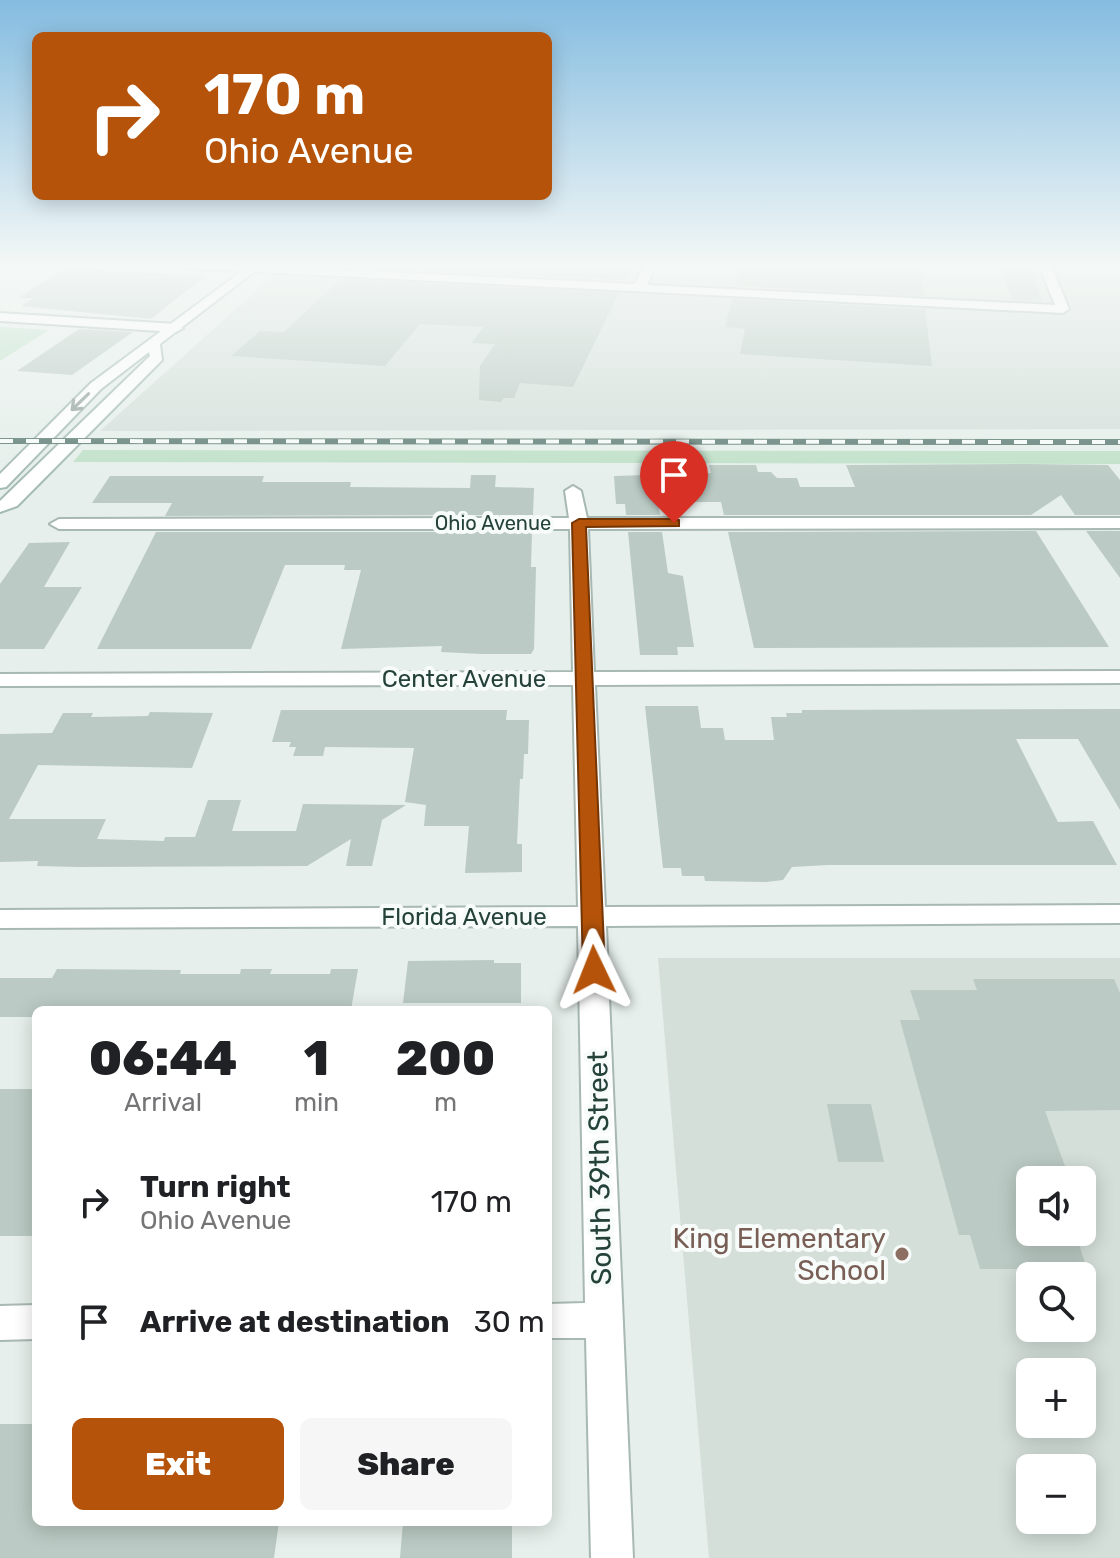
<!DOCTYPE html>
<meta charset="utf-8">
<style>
body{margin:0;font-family:Rubik,sans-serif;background:#f6f6f6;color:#202124;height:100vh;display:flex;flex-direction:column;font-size:30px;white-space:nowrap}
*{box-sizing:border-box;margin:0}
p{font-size:26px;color:#757577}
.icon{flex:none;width:44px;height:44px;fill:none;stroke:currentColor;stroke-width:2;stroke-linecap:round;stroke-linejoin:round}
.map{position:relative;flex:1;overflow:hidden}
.details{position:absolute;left:32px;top:1006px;width:520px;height:520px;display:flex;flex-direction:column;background:#fff;border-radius:12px;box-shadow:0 4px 20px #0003}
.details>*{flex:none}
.guide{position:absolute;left:32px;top:32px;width:520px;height:168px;border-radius:12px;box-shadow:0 4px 20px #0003;background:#b45309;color:#fff;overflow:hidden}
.controls{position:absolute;left:1016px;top:1166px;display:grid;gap:16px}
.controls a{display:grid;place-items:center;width:80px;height:80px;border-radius:12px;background:#fff;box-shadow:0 4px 20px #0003;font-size:40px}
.pin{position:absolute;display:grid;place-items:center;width:68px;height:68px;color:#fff;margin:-82px -34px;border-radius:50% 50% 50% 0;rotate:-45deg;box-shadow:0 0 8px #0007}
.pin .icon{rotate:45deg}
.me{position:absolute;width:88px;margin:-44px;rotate:358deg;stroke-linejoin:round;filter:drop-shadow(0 0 6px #0008)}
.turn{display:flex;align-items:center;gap:28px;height:168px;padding:0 40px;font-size:36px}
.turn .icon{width:104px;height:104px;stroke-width:2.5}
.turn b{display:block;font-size:56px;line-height:68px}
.eta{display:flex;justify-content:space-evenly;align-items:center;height:136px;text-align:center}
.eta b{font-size:48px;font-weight:800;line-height:56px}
.cta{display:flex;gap:16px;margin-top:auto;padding:16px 40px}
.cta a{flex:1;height:92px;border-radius:12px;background:#b45309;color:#fff;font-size:32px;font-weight:800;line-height:92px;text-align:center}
.cta a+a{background:#f6f6f6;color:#202124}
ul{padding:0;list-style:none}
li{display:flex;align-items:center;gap:24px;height:120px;padding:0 40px}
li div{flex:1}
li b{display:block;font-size:30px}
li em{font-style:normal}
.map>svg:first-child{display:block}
</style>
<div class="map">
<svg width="1120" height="1558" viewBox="0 0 1120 1558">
<rect width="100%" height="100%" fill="#e6efeb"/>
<!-- built -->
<path fill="#d4dfda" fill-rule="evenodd" d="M285,265H1120V429L100,431Z
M658,958H1120V1558H709ZM1030,1180H1082V1232H1030ZM1030,1276H1082V1328H1030ZM1030,1372H1082V1424H1030ZM1030,1468H1082V1520H1030Z"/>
<!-- green -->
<path fill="#bfe0c8" d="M0,327L49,330L0,361Z
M83,450L1120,451V464L73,462Z"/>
<!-- building -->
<path fill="#bbcac4" d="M357,265L597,268V265H633L625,280L354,267Z
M741,265H920L924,296L735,286Z
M1001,266L1031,268L1042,301L1012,300Z
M66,268L205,276L151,319L21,306L34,298H18Z
M341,279L619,293L573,387L520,383L514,398H504L501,402L479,400L480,366L495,344L472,343L483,327L420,324L385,366L231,356L260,331L284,332Z
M732,299L925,309L932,366L740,354L745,329L725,327Z
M79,329L133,332L72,375L17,371Z
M1031,464L1108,465L1120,480V515H1075L1061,495L1031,515H724L721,502H658L660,515H626L625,504H616L614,476L711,473L709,465H756L758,472H771L777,478H797L800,487H855L846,465Z
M471,475H496L495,487L534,488L533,515L165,516L172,503H92L110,476H264L262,482H351L350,487L470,488Z
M1036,531L1109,647L754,648L728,532Z
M1086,531H1120V578Z
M156,532H532L531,567H536L534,649L531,654H482L441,652L442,646L341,649L361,570H344L345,565H285L251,649H97Z
M628,532H662L668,573L683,576L694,647H677L678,655H640Z
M70,542L44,587H82L44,649H0V584L29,543Z
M645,706H698L701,728H723L725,740H774L771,717H787L786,713H802V710L1120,709V810L1078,739H1016L1058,822L1093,821L1117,865H828L792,867L783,880L766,882L705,881L704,876H682L681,868H663Z
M281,710H507L506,720H529L528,754H524L523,779H520L517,844H522V872L465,873L469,826H424L426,805L405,802L414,748L325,747L323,756H293L296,747H289L291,742H272Z
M150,712L213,713L192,768L38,765L9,819H106L97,839L164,841L165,837H195L208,800H241L232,831H296L303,804L406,805L382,820L372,866H346L351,839L307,866L79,867L37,866L38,861L0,862V734L52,733L63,713H93L91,717L148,716Z
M494,960V963H521V1003H403L408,961Z
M57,969L181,970L180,974H240L241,969H272L270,974H330L331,969H358L351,1010H36V1017H0V978H52Z
M973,979H1114L1120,993V1110L1045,1111L1070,1180H1030V1232H1075L1087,1269H980L970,1235H959L900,1020H920L910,990H977Z
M0,1089H36V1236H0Z
M827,1104H871L884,1162H838Z
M0,1424H36V1522H279L274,1558H0Z
M403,1522H512V1558H400Z"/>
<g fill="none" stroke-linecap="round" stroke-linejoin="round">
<!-- street casing -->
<g stroke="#a8b8b2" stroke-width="4">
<path id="street" d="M173,265H246L635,284L644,265H656L647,285L1055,305L1039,265H1051L1069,309L1063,313L179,268Z
M0,313L176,324L183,328L176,332L0,321Z
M573,486L581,491L587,518H1120V528L588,529L594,672L1120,671V683L595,685L605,907L1120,905V923L606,926L633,1558H591L586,1338H548V1304L585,1303L578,926L0,928V910L578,907L573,685L0,686V674L573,672L570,529H59L50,524L59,519L569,518L565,491Z
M36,1305V1339L0,1340V1306Z"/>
</g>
<!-- secondary casing -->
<g stroke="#a4bbb3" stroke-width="4">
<path id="secondary" d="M250,265H263L160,344L162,360L17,506L0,512V501L150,356L149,352L101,389L6,487L0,488V474L91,383Z"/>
</g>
<!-- street -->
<use href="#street" fill="#fff" fill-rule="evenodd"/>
<!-- secondary -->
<use href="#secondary" fill="#fff" fill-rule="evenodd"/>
<!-- rail casing -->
<g stroke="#5f7d75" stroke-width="6">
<path id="rail" d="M0,441L1120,442"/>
</g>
<!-- rail -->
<use href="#rail" stroke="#f7fbf9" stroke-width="4" stroke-dasharray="13" stroke-linecap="butt"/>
</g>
<!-- one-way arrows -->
<defs><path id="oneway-shaft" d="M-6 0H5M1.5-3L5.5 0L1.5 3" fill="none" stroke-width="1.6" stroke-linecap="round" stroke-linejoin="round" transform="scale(2)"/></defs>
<use stroke="#92a09c" href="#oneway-shaft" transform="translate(80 402) rotate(136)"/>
<!-- sky -->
<linearGradient id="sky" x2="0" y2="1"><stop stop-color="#84bce0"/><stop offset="0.55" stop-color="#f4f8f6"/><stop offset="1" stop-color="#f4f8f6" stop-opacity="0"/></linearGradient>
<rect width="1120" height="483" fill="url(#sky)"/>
<!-- route -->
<path fill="#b45309" stroke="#753606" stroke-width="2" d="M674,519L679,520V526L586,527L605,970L594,978L583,970L572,523L579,519Z"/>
<!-- markers -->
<circle fill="#8d6e63" stroke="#f7fbf9" stroke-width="3" cx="902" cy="1254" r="8"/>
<g text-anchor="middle" stroke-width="8" stroke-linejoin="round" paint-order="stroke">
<!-- far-street labels -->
<g font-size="20" fill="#24423a" stroke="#f7fbf9">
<text x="493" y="530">Ohio Avenue</text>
</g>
<!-- street labels -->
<g font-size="24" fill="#24423a" stroke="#f7fbf9">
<text x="464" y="687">Center Avenue</text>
<text x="464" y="925">Florida Avenue</text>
</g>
<!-- near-street labels -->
<g font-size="28" fill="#24423a" stroke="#f7fbf9">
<text transform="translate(599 1168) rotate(-91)" y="10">South 39th Street</text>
</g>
<!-- near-education labels -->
<g font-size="28" fill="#785e54" stroke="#f7fbf9" text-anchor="end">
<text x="886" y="1248">King Elementary<tspan x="886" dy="32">School</tspan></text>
</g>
</g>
</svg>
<div class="controls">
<a><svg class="icon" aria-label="sound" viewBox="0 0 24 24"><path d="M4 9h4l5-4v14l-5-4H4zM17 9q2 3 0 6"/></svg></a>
<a><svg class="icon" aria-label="search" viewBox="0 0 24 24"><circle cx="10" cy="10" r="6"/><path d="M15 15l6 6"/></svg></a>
<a>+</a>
<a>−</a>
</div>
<div class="pin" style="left:674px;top:523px;background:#d93025"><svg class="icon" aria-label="arrive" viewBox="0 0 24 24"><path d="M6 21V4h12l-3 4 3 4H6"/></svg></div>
<svg class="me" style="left:594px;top:970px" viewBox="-20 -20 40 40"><path d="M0-17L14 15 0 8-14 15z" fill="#b45309" stroke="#fff" stroke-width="4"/></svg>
<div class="guide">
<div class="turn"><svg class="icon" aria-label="right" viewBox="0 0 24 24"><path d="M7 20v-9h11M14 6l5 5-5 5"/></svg><div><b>170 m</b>Ohio Avenue</div></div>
</div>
<section class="details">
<div class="eta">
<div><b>06:44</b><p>Arrival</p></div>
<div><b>1</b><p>min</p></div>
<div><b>200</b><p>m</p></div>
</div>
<ul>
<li><svg class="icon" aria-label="right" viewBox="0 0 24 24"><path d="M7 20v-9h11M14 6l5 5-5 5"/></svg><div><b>Turn right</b><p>Ohio Avenue</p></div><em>170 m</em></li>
<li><svg class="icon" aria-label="arrive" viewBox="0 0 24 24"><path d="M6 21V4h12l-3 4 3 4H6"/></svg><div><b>Arrive at destination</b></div><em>30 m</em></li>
</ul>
<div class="cta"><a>Exit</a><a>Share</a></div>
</section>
</div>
